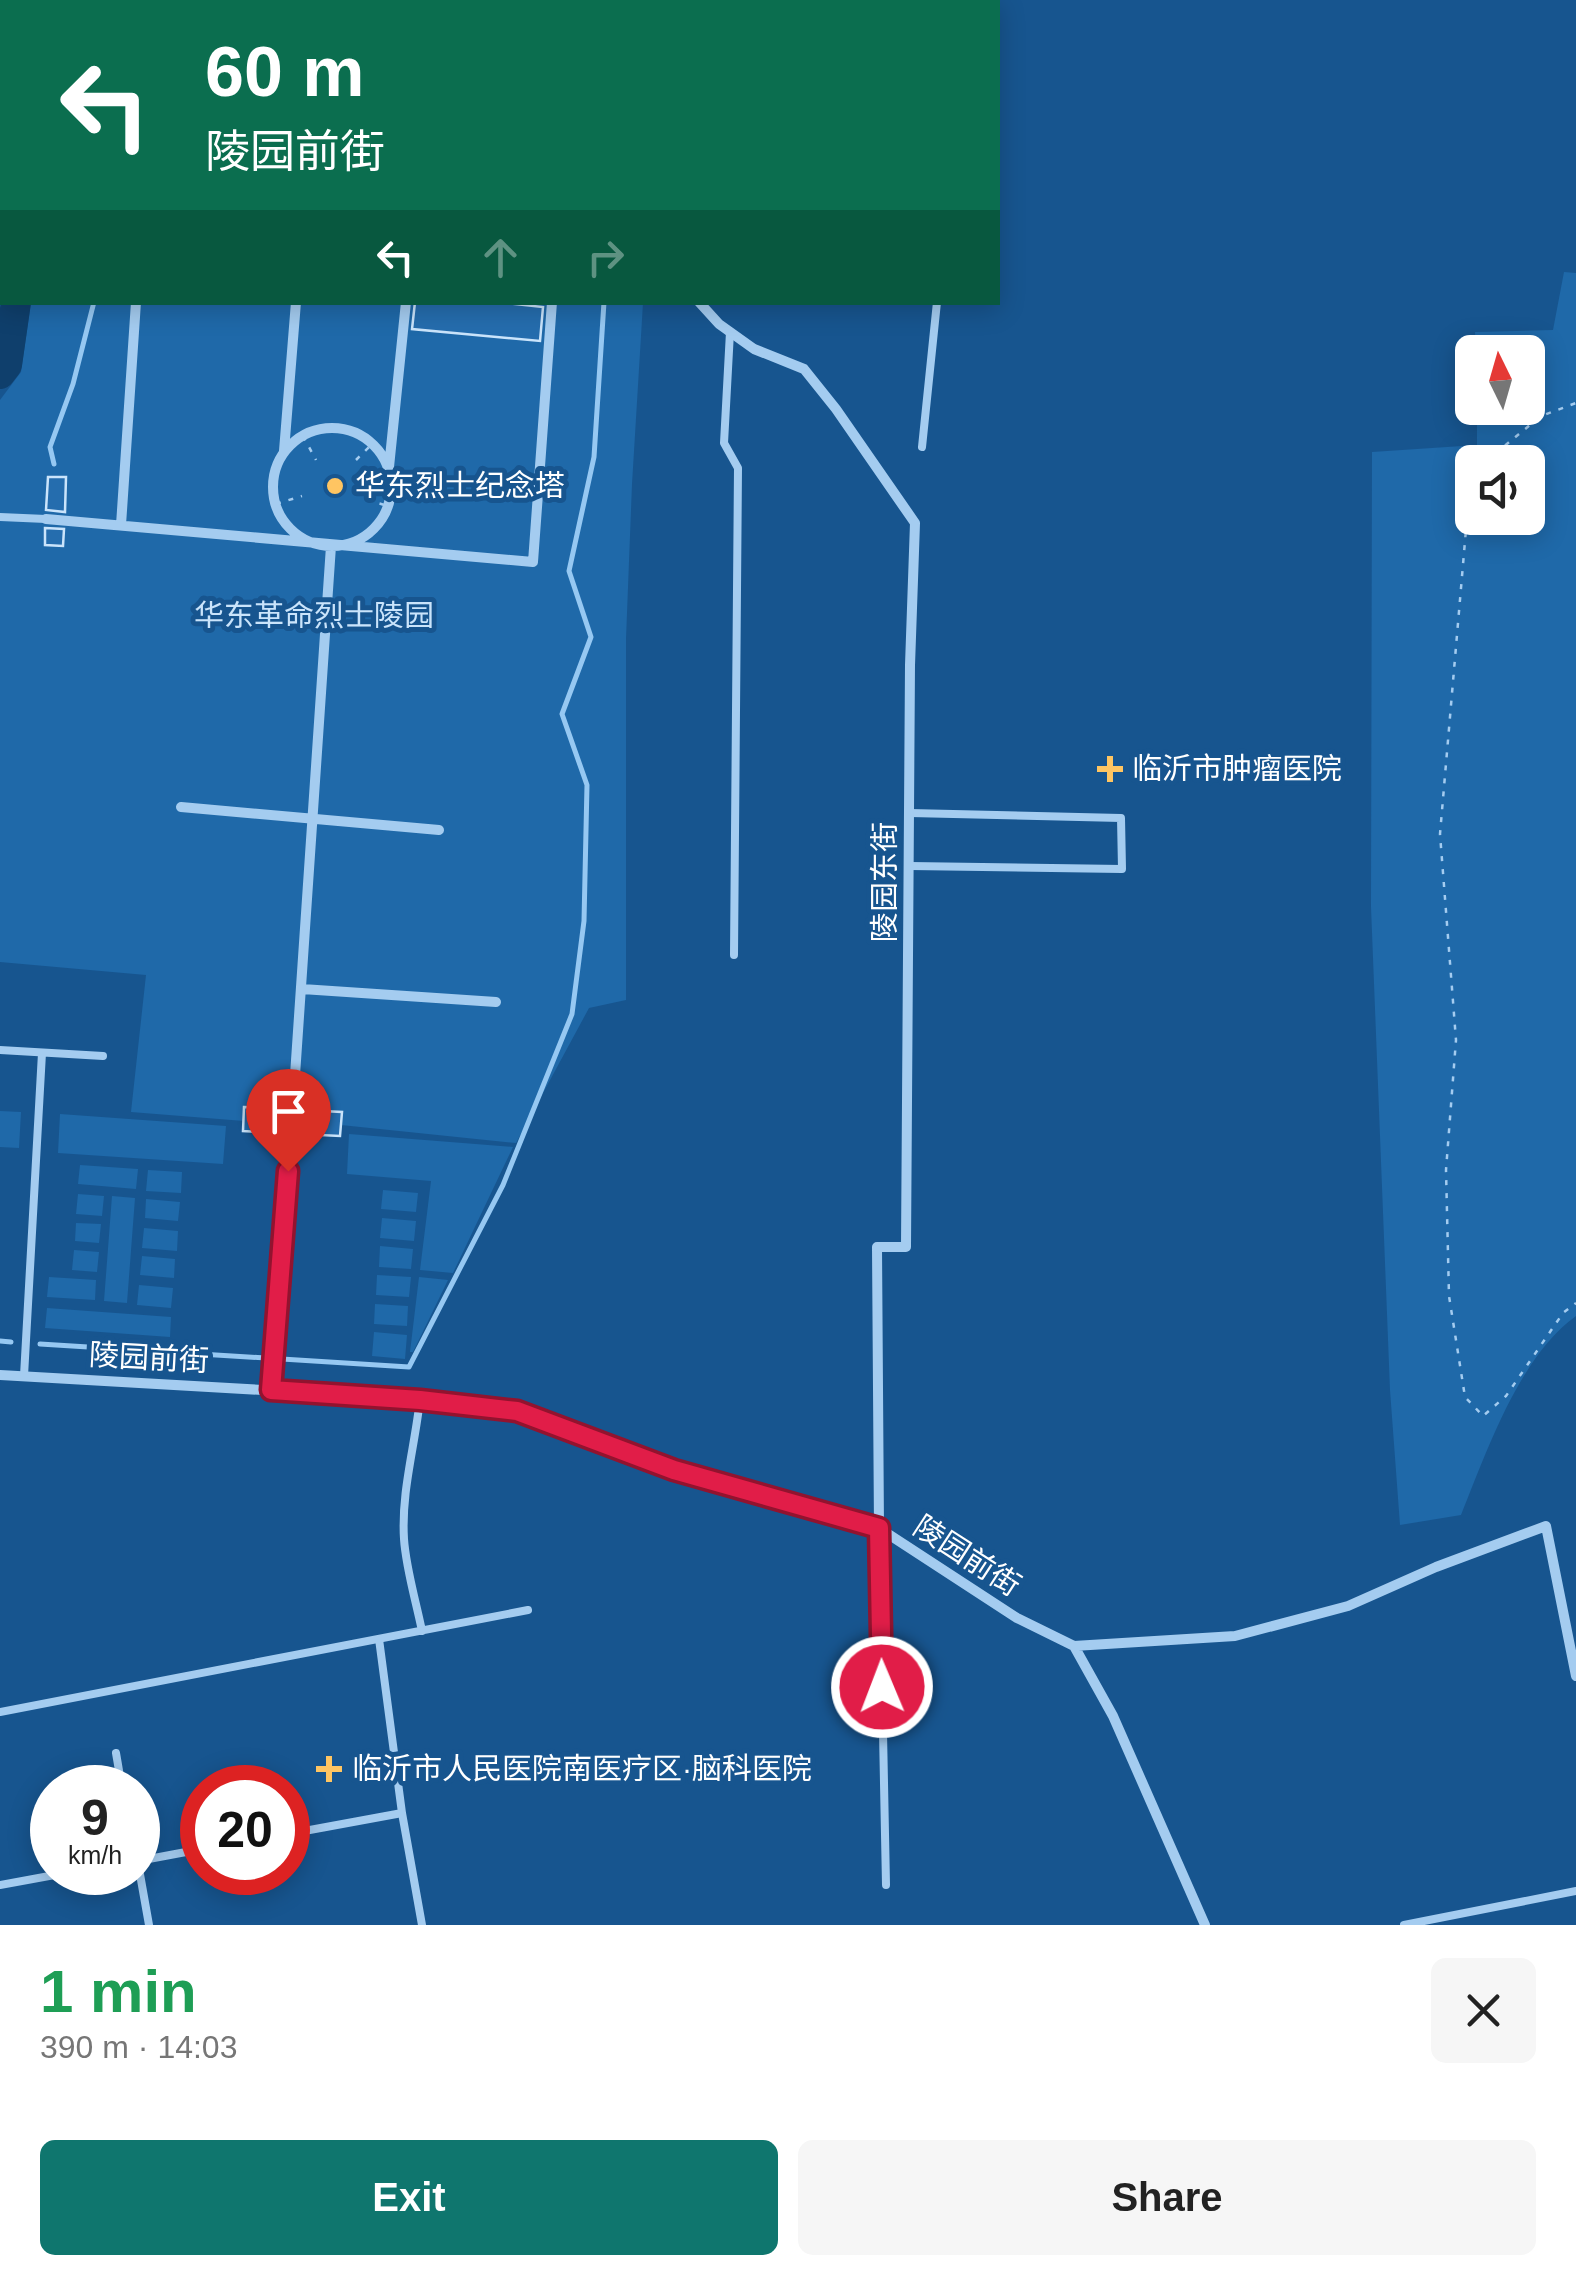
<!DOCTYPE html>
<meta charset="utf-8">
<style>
body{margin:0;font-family:Arial,"Noto Sans SC",sans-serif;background:#f6f6f6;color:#222;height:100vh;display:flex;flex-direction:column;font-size:38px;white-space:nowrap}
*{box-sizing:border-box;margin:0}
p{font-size:32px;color:#767676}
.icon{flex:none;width:55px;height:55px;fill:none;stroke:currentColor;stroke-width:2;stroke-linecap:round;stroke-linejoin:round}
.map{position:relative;height:1925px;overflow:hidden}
.panel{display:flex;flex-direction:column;background:#fff;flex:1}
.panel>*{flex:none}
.hud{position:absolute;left:0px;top:0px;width:1000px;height:305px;box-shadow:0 5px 25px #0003;background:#0b6e4f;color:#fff;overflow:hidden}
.needle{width:65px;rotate:355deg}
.fabs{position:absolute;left:1455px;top:335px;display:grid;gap:20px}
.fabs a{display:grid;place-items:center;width:90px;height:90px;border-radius:15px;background:#fff;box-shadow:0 5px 25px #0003;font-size:50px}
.speed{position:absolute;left:30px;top:1765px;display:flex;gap:20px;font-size:50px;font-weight:700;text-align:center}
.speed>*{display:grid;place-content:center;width:130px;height:130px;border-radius:50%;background:#fff;box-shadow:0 5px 25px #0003;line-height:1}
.speed small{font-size:25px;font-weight:400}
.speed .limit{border:15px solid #d22;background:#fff;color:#111}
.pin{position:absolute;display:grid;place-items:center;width:85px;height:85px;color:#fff;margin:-102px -42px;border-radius:50% 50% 50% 0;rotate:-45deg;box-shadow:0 0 10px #0007}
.pin .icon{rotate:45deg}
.me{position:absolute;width:110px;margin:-55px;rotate:359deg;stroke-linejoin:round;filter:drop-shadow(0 0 8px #0008)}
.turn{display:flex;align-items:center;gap:35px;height:210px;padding:0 40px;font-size:45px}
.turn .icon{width:130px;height:130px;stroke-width:2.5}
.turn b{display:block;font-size:70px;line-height:85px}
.lanes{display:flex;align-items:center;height:95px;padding:0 40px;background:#0003;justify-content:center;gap:50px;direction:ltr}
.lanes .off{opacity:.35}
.round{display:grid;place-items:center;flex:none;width:105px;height:105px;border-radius:15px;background:#f6f6f6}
.summary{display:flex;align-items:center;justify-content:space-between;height:170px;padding:0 40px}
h1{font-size:60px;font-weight:700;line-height:75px;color:#1e9e55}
.primary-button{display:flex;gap:20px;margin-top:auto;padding:20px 40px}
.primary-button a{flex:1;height:115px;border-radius:15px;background:#0f766e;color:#fff;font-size:40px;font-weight:700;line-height:115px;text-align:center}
.primary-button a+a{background:#f6f6f6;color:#222}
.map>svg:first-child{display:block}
</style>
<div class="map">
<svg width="1576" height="1925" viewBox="0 0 1576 1925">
<rect width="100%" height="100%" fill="#17558f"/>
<!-- green -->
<path fill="#1f69a9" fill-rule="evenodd" d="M0,0H60L2,2L4,303L0,335Z
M98,0H677L97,2Z
M1564,272L1576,273V1316C1519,1357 1487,1451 1461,1515L1400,1525L1390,1390L1371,907L1372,452L1477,445V408H1528V352H1476L1475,332L1553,330ZM1472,462H1528V518H1472Z
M31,303H643L632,484L626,639V1000L589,1008L516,1143L341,1125V1112L245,1107L244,1121L131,1112L146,975L0,962V400L21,372Z
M0,1111L21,1112L19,1148L0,1147Z
M60,1114L226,1126L223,1164L58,1153Z
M349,1134L513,1147L453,1273L420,1270L431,1181L347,1174Z
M80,1165L138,1169L136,1189L78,1184Z
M148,1170L182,1172L181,1193L146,1191Z
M383,1190L418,1193L416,1212L381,1209Z
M78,1194L104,1196L102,1216L76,1214Z
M112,1196L135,1198L127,1303L104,1301Z
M146,1199L180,1202L178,1221L145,1218Z
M382,1218L416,1221L414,1241L380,1238Z
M76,1223L101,1224L99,1243L75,1241Z
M144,1228L178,1231L177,1251L142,1248Z
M380,1246L413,1249L411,1269L379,1267Z
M74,1250L99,1252L97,1272L72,1270Z
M142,1256L175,1259L174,1278L140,1275Z
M377,1275L411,1277L409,1297L376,1295Z
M49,1277L96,1280L95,1300L47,1297Z
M419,1277L448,1280L413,1352H410Z
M139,1285L173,1288L171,1308L137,1305Z
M375,1304L408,1306L407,1326L374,1324Z
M47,1308L171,1317L170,1337L45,1328Z
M374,1332L407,1335L405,1359L372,1356Z"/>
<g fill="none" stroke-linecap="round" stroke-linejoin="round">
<!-- stream -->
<path stroke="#96c8f2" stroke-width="5" d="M54,464L50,447L73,384L94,302
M0,1341L11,1342
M40,1344L409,1367L503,1185L572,1014L584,921L587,785L562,714L591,637L569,571L594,457L604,302"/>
<!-- river -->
<path stroke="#0f3f6c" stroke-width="30" d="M0,374L7,365L16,302"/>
</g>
<!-- building -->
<path fill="#256dae" stroke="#cae4fb" stroke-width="2.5" d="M415,302H495L543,307L540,341L412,329Z
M48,477H66L65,512L46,510Z
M45,528L64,529L63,546L45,545Z
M244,1107L284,1109L282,1133L243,1131Z
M301,1110L342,1112L340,1136L300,1134Z"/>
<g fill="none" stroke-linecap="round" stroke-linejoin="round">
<!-- path -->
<path stroke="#a4ccf0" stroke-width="2.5" stroke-dasharray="5 8" stroke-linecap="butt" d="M303,436L316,460
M356,460L372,444
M1485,462L1541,416L1576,403
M1472,494L1468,506L1440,834L1456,1040L1446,1170L1449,1296L1465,1397L1483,1416L1506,1396L1563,1313L1576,1303
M367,500L388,506
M276,504L302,496"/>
<!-- lane -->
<path stroke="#a4ccf0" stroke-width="8" d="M967,2V0
M730,332L724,443L738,468L734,955
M922,447L937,302
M0,517L46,519
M910,866L1122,869L1121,818L910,813
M0,1050L103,1056
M24,1376L42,1053
M271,1391L291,1134
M420,1399C415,1446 401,1492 404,1539C406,1569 416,1601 422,1631
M879,1528L886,1885
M379,1639L402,1813L422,1925
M0,1712L528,1610
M116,1753L122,1788
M288,1834L402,1813
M138,1861L202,1849
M138,1863L149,1925
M0,1885L71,1872
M1404,1925L1576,1891"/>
<!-- street -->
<path stroke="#a4ccf0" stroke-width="10" d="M235,0L251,2
M153,2V0
M368,2V0
M692,2V0
M699,302L719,324L754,349L804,369L836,409L915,523L910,665L906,1247H877L879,1528
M273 487a59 59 0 1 1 118 0a59 59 0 1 1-118 0Z
M284,451L296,302
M389,467L406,302
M46,519L533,562L552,302
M121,525L136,302
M181,807L439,830
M302,989L496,1002
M291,1134L331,546
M0,1375L420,1399L517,1411L674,1470L879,1528L1017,1618L1074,1646L1113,1716L1205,1925
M1074,1646L1235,1636L1348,1606L1436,1567L1546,1526L1576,1676"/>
</g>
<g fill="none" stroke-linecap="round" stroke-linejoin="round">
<!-- route casing -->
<g stroke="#92132f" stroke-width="25">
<path id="route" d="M288,1171L271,1390L420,1400L517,1411L674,1470L879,1528L882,1687"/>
</g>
<!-- route -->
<use href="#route" stroke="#e11d48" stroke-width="18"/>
</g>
<!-- markers -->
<g fill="#ffc562" stroke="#17558f" stroke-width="4">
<circle cx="335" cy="486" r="10"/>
<path d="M1105 754h10v10h10v10h-10v10h-10v-10h-10v-10h10z"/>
<path d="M324 1754h10v10h10v10h-10v10h-10v-10h-10v-10h10z"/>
</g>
<g text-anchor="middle" stroke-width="10" stroke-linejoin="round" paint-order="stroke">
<!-- poi labels -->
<g font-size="30" fill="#fff" stroke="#17558f" text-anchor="start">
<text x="355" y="496">华东烈士纪念塔</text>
<text x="1132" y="779">临沂市肿瘤医院</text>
<text x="352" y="1779">临沂市人民医院南医疗区·脑科医院</text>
</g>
<!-- park labels -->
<g font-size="30" fill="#cae4fb" stroke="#17558f">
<text x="314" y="626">华东革命烈士陵园</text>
</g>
<!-- street labels -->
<g font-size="30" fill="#fff" stroke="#17558f">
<text transform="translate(885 882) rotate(-90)" y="10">陵园东街</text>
<text transform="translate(149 1358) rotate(3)" y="10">陵园前街</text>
<text transform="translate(967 1556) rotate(33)" y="10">陵园前街</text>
</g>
</g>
</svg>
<div class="fabs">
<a><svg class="needle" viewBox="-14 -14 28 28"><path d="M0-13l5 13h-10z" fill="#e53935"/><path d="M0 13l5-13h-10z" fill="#767676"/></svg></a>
<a><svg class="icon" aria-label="sound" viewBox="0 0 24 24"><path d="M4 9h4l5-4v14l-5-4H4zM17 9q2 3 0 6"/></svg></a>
</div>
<div class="speed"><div>9<small>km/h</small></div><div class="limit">20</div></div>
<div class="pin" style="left:288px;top:1171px;background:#d93025"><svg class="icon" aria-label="arrive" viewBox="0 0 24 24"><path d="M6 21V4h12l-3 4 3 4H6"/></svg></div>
<svg class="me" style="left:882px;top:1687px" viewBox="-20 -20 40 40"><circle r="17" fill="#e11d48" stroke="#fff" stroke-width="3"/><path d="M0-11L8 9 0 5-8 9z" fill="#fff"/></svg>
<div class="hud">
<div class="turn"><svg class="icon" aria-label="left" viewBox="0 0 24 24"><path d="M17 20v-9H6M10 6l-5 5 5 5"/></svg><div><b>60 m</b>陵园前街</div></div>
<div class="lanes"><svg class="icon" aria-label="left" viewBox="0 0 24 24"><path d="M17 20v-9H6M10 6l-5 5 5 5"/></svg><svg class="icon off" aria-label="ahead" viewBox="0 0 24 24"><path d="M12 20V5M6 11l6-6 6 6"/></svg><svg class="icon off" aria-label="right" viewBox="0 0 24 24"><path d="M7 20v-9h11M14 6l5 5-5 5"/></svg></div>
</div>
</div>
<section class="panel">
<div class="summary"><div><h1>1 min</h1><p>390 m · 14:03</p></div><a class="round"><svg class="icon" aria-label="close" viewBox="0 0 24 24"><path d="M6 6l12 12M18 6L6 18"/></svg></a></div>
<div class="primary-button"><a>Exit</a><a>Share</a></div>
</section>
